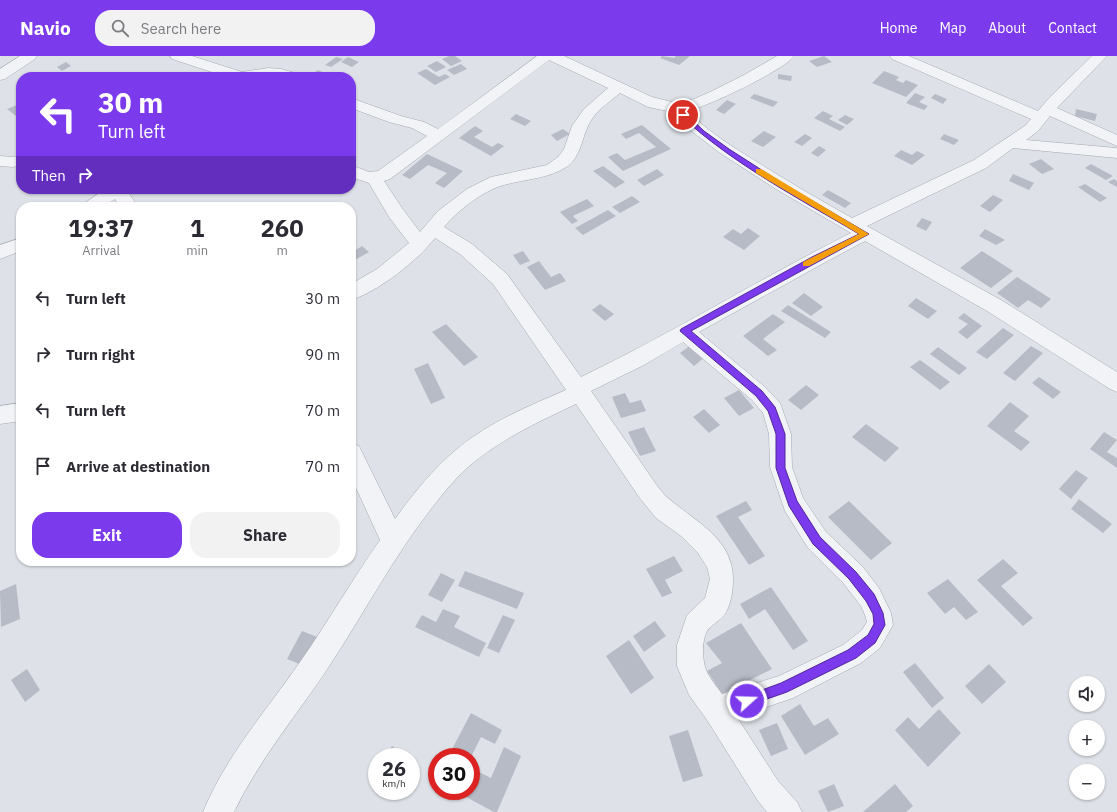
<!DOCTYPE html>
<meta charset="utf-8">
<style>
body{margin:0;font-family:"IBM Plex Sans",sans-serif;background:#f2f2f3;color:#2b2b33;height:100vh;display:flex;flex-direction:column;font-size:15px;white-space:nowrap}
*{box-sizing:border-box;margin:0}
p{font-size:13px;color:#7c7c81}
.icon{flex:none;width:22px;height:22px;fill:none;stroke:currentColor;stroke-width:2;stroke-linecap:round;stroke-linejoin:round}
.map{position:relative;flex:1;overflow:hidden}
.drawer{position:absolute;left:16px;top:146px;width:340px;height:364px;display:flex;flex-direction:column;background:#fff;border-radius:16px;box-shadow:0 1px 3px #0004}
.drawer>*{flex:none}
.top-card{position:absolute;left:16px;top:16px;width:340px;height:122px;border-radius:16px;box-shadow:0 1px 3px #0004;background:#7c3aed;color:#fff;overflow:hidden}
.fabs{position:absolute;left:1069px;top:620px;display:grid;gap:8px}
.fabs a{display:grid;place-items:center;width:36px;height:36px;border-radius:50%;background:#fff;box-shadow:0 1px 3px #0004;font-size:20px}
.speed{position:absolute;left:368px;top:692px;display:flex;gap:8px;font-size:20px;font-weight:700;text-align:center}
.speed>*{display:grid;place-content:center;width:52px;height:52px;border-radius:50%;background:#fff;box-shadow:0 1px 3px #0004;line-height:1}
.speed small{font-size:10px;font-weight:400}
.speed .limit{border:6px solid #d22;background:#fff;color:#111}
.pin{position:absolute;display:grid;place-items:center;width:34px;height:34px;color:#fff;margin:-17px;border:2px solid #fff;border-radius:50%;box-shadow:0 1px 4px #0007}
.me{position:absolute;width:44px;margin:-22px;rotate:70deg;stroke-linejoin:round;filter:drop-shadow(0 0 3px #0008)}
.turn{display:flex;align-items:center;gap:14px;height:84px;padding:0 16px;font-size:18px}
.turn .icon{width:52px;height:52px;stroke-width:2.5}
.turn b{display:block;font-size:28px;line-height:34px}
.then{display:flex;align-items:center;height:38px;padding:0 16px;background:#0003;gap:8px;font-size:15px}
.eta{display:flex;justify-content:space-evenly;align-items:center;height:68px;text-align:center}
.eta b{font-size:24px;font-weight:700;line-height:28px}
.primary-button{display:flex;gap:8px;margin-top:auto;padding:8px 16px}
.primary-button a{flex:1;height:46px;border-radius:16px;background:#7c3aed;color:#fff;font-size:16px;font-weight:700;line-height:46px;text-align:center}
.primary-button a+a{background:#f2f2f3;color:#2b2b33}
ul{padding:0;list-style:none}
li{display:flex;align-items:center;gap:12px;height:56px;padding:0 16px}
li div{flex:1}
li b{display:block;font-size:15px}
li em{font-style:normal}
header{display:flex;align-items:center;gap:24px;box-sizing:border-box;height:56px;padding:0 20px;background:#7c3aed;color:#fff}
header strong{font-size:19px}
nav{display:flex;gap:22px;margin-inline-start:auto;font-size:14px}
.search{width:280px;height:36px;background:#f2f2f3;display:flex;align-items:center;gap:10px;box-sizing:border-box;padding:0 14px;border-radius:16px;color:#7c7c81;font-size:15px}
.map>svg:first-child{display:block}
</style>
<header>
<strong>Navio</strong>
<div class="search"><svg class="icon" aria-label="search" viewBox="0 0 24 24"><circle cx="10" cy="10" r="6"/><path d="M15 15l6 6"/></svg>Search here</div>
<nav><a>Home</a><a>Map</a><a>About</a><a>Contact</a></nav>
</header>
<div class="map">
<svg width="1117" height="756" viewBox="0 0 1117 756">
<rect width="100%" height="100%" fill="#dee2e8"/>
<!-- building -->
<path fill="#b6bbc5" d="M449,0H455L462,5L451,10L442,3Z
M662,0L674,2L676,0H690L679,9L660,2Z
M824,0L832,6L817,11L809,5Z
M336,1L343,3L331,11L325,9Z
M348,1L359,6L352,11L341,6Z
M437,5L446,11L436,16L427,10Z
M66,6L71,10L62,15L57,11Z
M461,8L467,13L454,19L447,14Z
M426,13L439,21L445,18L450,21L435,29L417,17Z
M318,14L334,21H313L310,20Z
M884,15L899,21L896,24L903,27L906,24L918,29L906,41L872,27Z
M778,18L792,20L791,25L778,23Z
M915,37L925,41L919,46L928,50L924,54L906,47Z
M754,38L778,46L773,51L750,42Z
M935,38L947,43L943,48L931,42Z
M727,44L736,48L724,58L716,54Z
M17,49L21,52V64L7,53Z
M1076,53L1097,58L1095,65L1075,60Z
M823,55L833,60L829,63L845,71L840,75L814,62Z
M516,58L531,65L525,70L510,63Z
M845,59L854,63L847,69L838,64Z
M642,69L671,93L623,115L608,101L617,97L625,104L656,91L639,77L626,83L621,78Z
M475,70L483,75L474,81L492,91L498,87L504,90L491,100L459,82Z
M563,73L570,78L557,85L551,79Z
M764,75L776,81L763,91L751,85Z
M805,78L812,82L802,90L794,86Z
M944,78L959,84L954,89L940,83Z
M819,90L826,94L818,101L811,97Z
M901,94L912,99L917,95L925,99L912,109L894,100Z
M427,98L463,115L444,132L435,127L447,117L428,109L410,123L402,119Z
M1041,103L1054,113L1042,118L1029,108Z
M1091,108L1113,120L1106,124L1085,112Z
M603,110L625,126L615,132L593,115Z
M657,113L664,119L644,130L637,124Z
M1013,118L1034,127L1029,134L1009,125Z
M1114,123L1117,125V131L1108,126Z
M1085,128L1107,142L1100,146L1078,131Z
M828,134L851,147L845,152L822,139Z
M993,139L1003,144L990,156L980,150Z
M632,140L640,146L620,157L612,151Z
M587,143L594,150L573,160L578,165L572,168L560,156Z
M608,154L616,160L583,179L575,172Z
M922,162L932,166L926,175L916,170Z
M748,172L760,180L744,194L723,181L733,173L741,178Z
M985,173L1005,184L996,189L979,180Z
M362,190L369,196L355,204L351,200V197Z
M523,195L530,205L520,209L513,199Z
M982,195L1013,215L991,232L960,212Z
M539,205L551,221L560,217L566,225L545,234L527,211Z
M1017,221L1051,243L1041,252L1028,244L1018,252L997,237Z
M804,237L823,251L811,260L792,247Z
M916,242L937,255L928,263L908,250Z
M600,248L614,258L605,265L592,254Z
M788,249L831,276L825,282L781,255Z
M964,257L982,270L967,283L958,276L968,268L958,262Z
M773,258L785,266L763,283L777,294L768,300L743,280Z
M446,268L478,301L464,310L432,276Z
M1003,272L1014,279L987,303L976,296Z
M691,289L705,301L694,310L680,297Z
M1031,290L1043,297L1015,325L1003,317Z
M938,291L967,312L959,319L930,298Z
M920,304L950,326L940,334L910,311Z
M428,307L445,342L431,348L414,313Z
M1039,321L1061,336L1053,343L1032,327Z
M806,329L819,339L801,354L788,344Z
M739,334L754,352L739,360L724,342Z
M625,337L630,347L641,344L646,355L621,362L612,341Z
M1010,346L1029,360L1014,375L1030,386L1021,395L987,370Z
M704,353L720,369L709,377L693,361Z
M866,368L899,392L885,406L852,381Z
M644,371L656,395L640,400L628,376Z
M1104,376L1117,384L1107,396L1117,402V412L1090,393Z
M1076,414L1088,422L1071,443L1059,433Z
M1079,443L1112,468L1103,477L1071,453Z
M746,445L752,454L738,461L765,500L749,509L716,460Z
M849,445L892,487L871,504L828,461Z
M674,500L683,515L665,524L672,537L662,541L646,513Z
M1003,503L1018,517L1001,530L1033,562L1023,570L977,524Z
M465,515L524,537L517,553L458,530Z
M441,517L455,524L442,546L428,539Z
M948,523L978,556L966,564L954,551L945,558L927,537Z
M16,528L20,563L1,571L0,535Z
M771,531L808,585L793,594L765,553L749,563L740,548Z
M443,553L460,560L454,571L486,587L479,601L415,571L422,559L436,566Z
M503,559L515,564L499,597L487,592Z
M655,565L666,580L644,596L633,580Z
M741,567L772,613L722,638L707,615L722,607L706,587Z
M302,575L317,581L302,609L287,603Z
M629,584L654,622L631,638L606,600Z
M915,607L944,642L932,652L903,616Z
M989,608L1006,626L982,648L965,630Z
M27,613L40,634L25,646L11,624Z
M800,648L814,670L828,662L839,678L805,699L781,660Z
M939,653L961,677L928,711L895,674L908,661L919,673Z
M471,657L502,674L495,688L481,681L471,701H462L451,695Z
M777,667L788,693L771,700L759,674Z
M688,674L703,720L683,726L669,680Z
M392,690L408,701H385Z
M504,691L521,700L497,756H494L455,735H471V712L491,722Z
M834,728L844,750L828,756L818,735Z
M895,728L913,750L906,756H863Z"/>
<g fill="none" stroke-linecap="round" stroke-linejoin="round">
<!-- minor casing -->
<g stroke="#a3a9b2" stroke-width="1">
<path id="minor" d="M20,0H37L35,3L5,23L0,24V13Z
M170,0H192L242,16L268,12L281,13L299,18L301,21H227L172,3Z
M537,0H564L652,41L676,47L694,43L710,36L744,19L777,0H794C783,15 708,50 688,55C710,78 738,94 765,111C794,129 823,146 852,162L974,104L1026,69L1031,63L892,3L890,0H909L1038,55L1049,42L1092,0H1107L1057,52L1117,79V90L1050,60L1038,75L1026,84L1117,92V102L1013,92L986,112L867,170L1001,244L1117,316V336L1110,333L987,255L865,185L822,208L699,276L766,332L780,347L791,378L792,411L803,442L826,476L862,510L879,532L891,557L893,569L880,592L861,607L793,642L737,661L778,725L797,746L802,756H767L758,745L707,664L689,639L677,610V589L687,559L705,542L710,523L707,511L698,497L681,480L656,462L639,441L576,348C540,365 505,381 474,406C458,419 444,436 431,453C392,503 363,559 328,612C296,660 259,704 234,756H203C226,700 266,655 300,606C328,566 352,524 380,484L351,421V387L359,390L395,463C413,438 433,413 457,393C489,366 529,350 566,334L493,228L460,198L435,182C417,205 379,235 351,244V228L377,213L409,187L389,161L369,127L351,121V109L369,116L378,115L427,80L412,72L389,66L351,52V42L401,60L424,66L438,73ZM549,4L608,32L584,53L572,70L564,93L558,101L547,109L491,121L467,133L438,155L420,176L402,152L384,125L390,123ZM620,37L648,51L672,56L690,74L720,97L776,133L851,177C759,223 673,277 581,321L507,218L472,188L444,171C457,155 484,134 504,129C525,123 549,123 568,110C580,101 582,83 588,70C594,56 608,47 620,37ZM683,286L752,344L763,357L769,378L770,411L785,455L808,492L844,528L861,550L865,559L867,566L862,574L843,589L779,620L722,638C709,620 703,616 703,592C703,587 705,579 707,575C712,568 720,565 725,558C733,546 735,521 731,508C724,480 695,464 674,447C660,437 650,419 640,405C623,381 607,358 591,335L644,309Z
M21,99V109L13,111L0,110V100L13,101Z
M105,133H126L138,151H120L115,143L103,151H82L85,147Z
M21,182V195L0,203V189Z
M21,347V365L0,368V350Z"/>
</g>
<!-- minor -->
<use href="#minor" fill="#f1f3f6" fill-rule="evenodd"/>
</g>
<!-- route -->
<path fill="#7c3aed" stroke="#51269a" d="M681,57H685L704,75L729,93L782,127L869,178L691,275L762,335L775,351L785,378V412L797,445L820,481L856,516L874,538L883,557L885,569L875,587L856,602L787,636L747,650L743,649L741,645L743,641L781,627L848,594L868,579L874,568L873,558L866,545L849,523L813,488L789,450L776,412V378L768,355L756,340L680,275L681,273L812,201L859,178C798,142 733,108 681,60Z"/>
<!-- slow -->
<path fill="#f59e0b" d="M756,113H761L869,178L809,210H803V206L859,178L756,117Z"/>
</svg>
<div class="fabs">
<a><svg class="icon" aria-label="sound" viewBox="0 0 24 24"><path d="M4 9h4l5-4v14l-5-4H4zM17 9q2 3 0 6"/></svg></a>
<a>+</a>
<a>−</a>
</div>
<div class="speed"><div>26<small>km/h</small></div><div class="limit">30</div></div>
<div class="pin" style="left:683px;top:59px;background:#d93025"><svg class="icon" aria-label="arrive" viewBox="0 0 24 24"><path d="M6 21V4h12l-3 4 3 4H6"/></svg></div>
<svg class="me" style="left:747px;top:645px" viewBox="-20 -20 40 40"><circle r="17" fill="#7c3aed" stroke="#fff" stroke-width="3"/><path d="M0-11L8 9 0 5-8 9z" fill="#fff"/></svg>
<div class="top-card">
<div class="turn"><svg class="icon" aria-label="left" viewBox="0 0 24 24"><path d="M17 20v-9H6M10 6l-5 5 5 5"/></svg><div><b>30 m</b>Turn left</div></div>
<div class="then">Then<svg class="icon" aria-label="right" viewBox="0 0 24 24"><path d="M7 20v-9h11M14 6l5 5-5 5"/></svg></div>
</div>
<section class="drawer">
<div class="eta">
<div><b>19:37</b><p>Arrival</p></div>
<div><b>1</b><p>min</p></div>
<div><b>260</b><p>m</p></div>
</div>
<ul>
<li><svg class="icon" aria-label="left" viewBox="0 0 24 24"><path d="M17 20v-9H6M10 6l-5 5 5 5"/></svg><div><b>Turn left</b></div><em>30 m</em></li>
<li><svg class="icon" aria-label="right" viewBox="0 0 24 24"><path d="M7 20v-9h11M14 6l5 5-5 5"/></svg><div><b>Turn right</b></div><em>90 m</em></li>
<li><svg class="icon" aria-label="left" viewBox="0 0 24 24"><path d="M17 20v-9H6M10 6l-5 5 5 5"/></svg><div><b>Turn left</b></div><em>70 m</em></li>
<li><svg class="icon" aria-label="arrive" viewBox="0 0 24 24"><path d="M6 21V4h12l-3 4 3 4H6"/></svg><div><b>Arrive at destination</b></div><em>70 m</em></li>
</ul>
<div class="primary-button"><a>Exit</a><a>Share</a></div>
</section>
</div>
